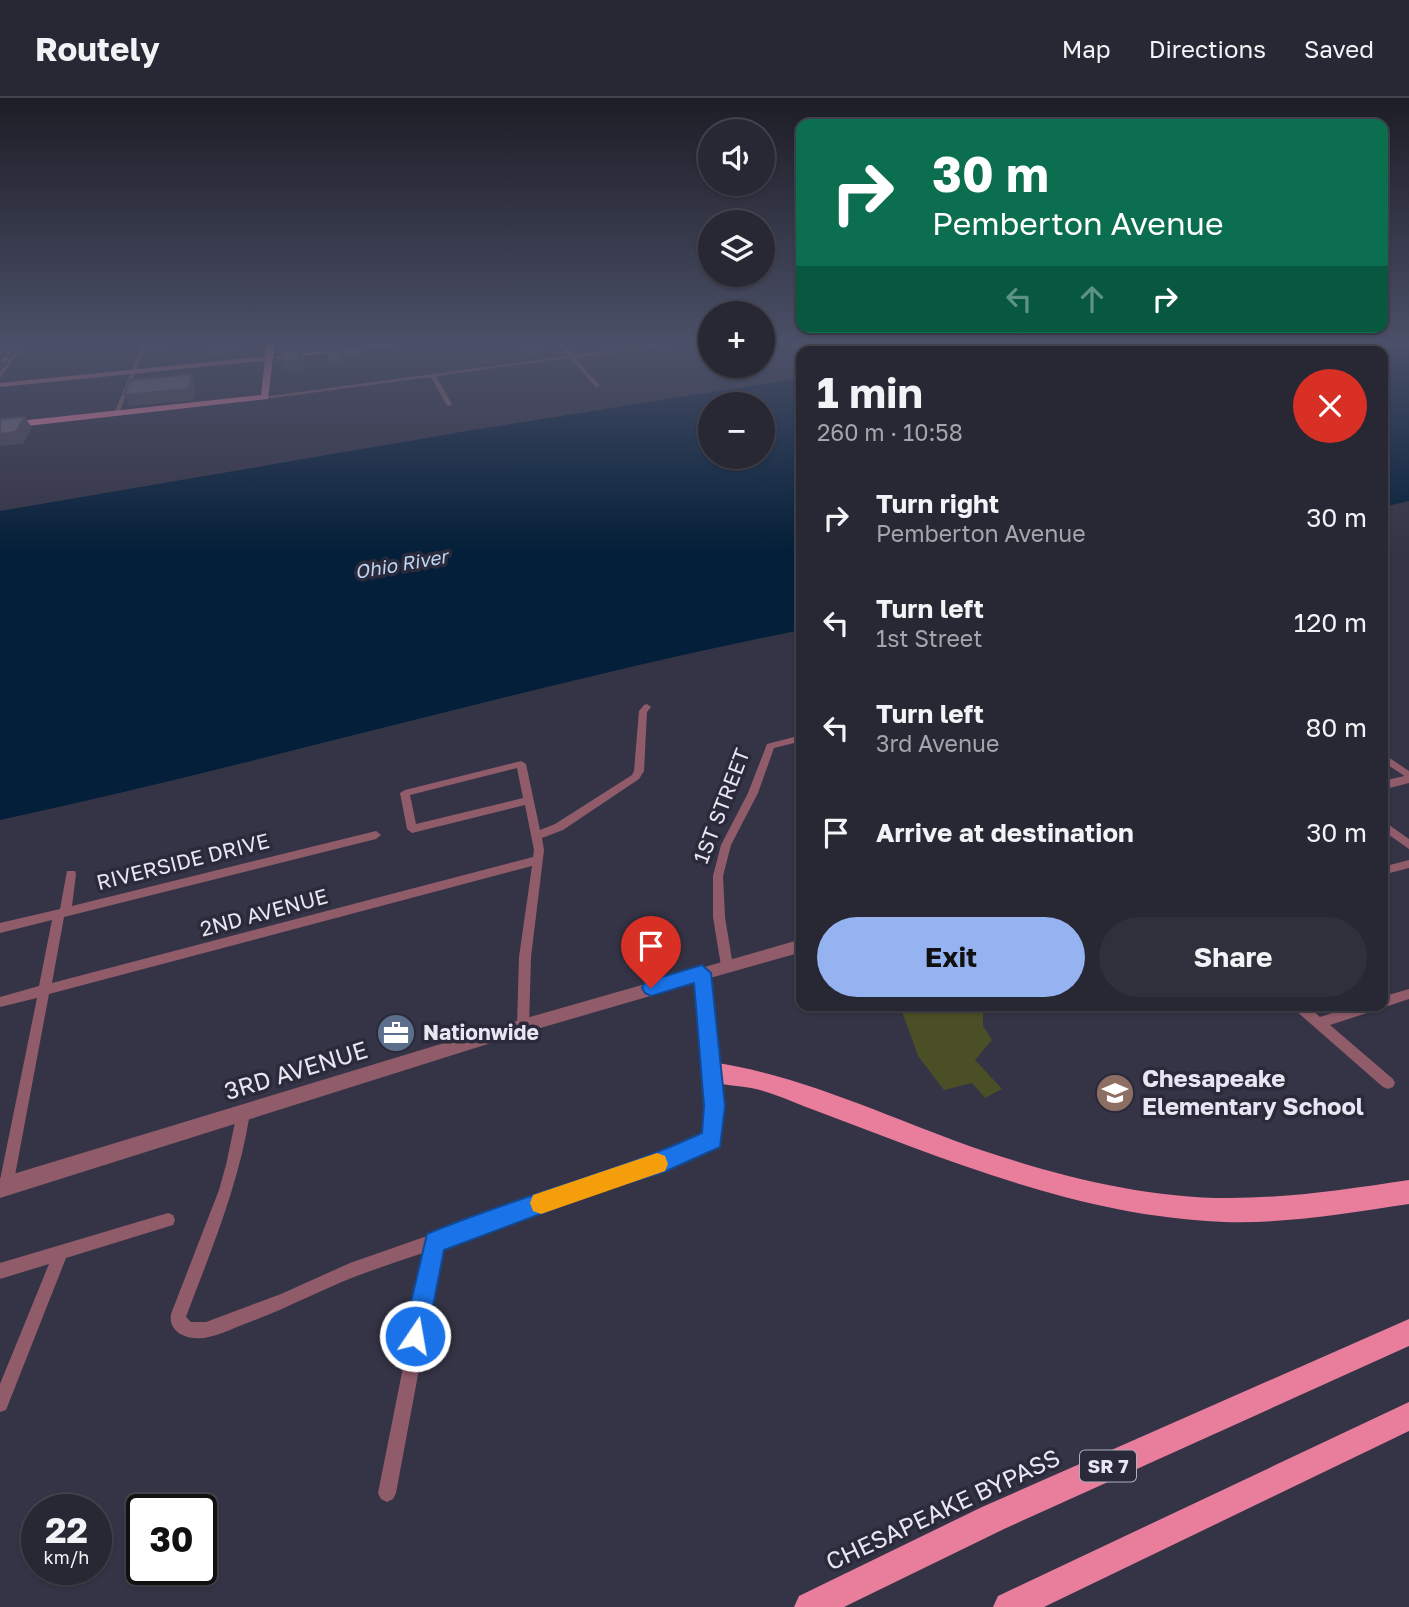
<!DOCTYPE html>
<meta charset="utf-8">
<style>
body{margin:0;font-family:"Golos Text",sans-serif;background:#302f3c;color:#f1f3f6;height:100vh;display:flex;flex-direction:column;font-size:26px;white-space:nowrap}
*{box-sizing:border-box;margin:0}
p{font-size:23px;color:#a5a5ac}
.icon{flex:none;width:38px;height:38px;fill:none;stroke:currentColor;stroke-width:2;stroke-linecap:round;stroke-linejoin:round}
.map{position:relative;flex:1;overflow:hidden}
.side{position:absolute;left:796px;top:248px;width:592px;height:665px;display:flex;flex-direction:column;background:#282734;border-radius:14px;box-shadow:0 2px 5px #0004,0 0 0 2px #44444f}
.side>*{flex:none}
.hud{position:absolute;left:796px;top:21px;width:592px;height:214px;border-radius:14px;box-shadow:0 2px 5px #0004,0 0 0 2px #44444f;background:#0b6e4f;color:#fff;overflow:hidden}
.controls{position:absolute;left:698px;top:21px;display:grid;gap:14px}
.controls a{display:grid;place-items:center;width:77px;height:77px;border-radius:50%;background:#282734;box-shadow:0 2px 5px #0004,0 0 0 2px #44444f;font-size:35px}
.speed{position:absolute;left:21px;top:1396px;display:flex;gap:14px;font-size:35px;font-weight:700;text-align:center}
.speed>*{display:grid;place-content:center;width:91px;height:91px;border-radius:50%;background:#282734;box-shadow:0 2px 5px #0004,0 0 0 2px #44444f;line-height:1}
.speed small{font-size:18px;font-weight:400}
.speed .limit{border:4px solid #111;border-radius:10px;background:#fff;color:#111}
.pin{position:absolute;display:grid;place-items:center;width:60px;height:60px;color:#fff;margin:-72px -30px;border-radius:50% 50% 50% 0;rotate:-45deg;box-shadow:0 0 7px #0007}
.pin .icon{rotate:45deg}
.me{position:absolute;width:77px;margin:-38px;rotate:12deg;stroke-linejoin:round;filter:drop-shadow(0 0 5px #0008)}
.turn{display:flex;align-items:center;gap:24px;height:147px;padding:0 21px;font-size:32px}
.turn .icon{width:91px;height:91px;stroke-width:2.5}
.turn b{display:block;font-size:49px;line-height:60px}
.lanes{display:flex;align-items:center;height:66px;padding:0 21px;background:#0003;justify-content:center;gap:35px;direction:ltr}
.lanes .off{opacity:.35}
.round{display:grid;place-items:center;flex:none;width:74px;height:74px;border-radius:37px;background:#302f3c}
.headline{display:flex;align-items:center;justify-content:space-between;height:119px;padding:0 21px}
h1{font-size:42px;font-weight:700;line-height:52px}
.cta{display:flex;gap:14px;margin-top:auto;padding:14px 21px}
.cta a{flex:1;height:80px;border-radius:42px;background:#95b2f1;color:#111;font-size:28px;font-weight:700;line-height:80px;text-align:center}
.cta a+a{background:#302f3c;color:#f1f3f6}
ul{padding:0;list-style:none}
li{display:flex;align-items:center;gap:21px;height:105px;padding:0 21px}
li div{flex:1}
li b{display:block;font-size:26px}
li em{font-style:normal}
header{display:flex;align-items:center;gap:42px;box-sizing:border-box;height:98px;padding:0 35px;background:#282734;border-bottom:2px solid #44444f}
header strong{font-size:33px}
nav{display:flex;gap:38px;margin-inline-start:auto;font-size:24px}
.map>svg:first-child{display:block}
</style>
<header>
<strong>Routely</strong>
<nav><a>Map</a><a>Directions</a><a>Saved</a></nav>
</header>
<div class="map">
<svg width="1409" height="1509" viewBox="0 0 1409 1509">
<rect width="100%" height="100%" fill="#353446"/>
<!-- green -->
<path fill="#4b4f26" d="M900,908H974L983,912V928L992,942L975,962L1002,991L985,1000L972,985L944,992L918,958Z"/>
<!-- water -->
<path fill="#041f39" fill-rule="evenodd" d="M1058,243H1409V403L1383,409L1382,254H981Z
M801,280V532C532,586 268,664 0,722V413L467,333ZM710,306H763V359H710Z"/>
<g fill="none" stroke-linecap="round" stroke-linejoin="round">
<!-- minor -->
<path fill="#915c6a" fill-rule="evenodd" d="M9,243H13L0,257V253Z
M23,243H27L0,280V274Z
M144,243H148L119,315L114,316Z
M556,243H560L573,257L680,243H692L575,260L599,287L597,290L570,260L436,278L452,306L449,308L446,306L431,279L265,301L262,299L568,258Z
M786,243H791L804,253L800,254Z
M647,606L651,609L647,614L644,673L639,681L563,732L542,740L544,752L531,859L529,928L527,932L523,934L519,932L517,928L519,859L532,768L49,896L13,1088L11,1093L6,1095L1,1093L0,1082L37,900L0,909V899L39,888L52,822L0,835V825L60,811L67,773H75L76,776L72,808L376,733L381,737L376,741L64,819L52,885L533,759L534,752L525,707L412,735L407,731L400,695L405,692L521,663L526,666L540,732L555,726L632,677L634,673L639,613L644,607ZM517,670L523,700L416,726L410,697Z
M802,637V643L774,650L758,695L731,747L723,778L725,819L733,868L731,872L727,873L723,872L721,868L713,819V778L721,747L748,695L767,646Z
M1382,655L1409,673V681L1382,663Z
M1382,722L1409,741V751L1382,732Z
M1409,762V770L1382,777V769Z
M1409,891V901L1382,910L1378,909L1376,912L1330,927L1393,981L1395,985L1393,989L1388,991L1383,989L1295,912L1293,908H1308L1320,919L1354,908H1382V899Z
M712,968L717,970L718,974L719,1041L717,1046L688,1061L442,1148L396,1395L393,1401L387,1404L381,1401L378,1395L426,1154C402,1162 378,1170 354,1179C321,1192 289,1209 255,1222C240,1227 219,1238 204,1240C188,1242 168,1235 171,1216L219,1092L226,1067L238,1010L243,1008L248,1010L250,1015C239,1086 212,1150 187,1216L186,1219L191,1224H206L281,1196L350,1165L685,1048L705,1037L706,974L707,970Z
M168,1115L173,1117L175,1122L173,1127L66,1160L6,1312L0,1314V1286L49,1166L0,1181V1165Z"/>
<!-- tertiary -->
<path fill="#915c6a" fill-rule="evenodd" d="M1409,677V685L1382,692V683Z
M802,841V854L710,880L721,974L718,980L712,982L706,980L703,974L695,885L523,935L0,1100V1080L523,921Z"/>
<!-- secondary -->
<path fill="#c36f86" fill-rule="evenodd" d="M269,258L272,262L0,289V285Z"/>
<!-- primary -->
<path fill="#e97e9c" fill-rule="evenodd" d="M39,243L35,245L0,248V244Z
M267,243H275L268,301L0,331V325L261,297Z
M397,243H421L280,261L276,259Z
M712,964C806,978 894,1022 984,1053C1063,1079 1146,1100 1229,1100C1290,1100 1349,1091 1409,1082V1106C1348,1115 1286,1126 1224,1124C1076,1118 943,1060 806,1009C790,1003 773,995 756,991C739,987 721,988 704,981L701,974L704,967Z
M1409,1221V1248L1004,1431L844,1509H794L799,1498L982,1409Z
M1409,1304V1333L1044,1509H993L998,1498Z"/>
<!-- rail casing -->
<g stroke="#8a8998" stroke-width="3.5">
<path id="rail" d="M0,268L18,243"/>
</g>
<!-- rail -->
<use href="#rail" stroke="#2b2a3b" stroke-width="2" stroke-dasharray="5" stroke-linecap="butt"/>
</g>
<!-- wall -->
<path fill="#5c5869" d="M520,243H537L540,256L528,258L521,248Z"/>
<!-- shaded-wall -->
<path fill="#4b4755" d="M153,243H171L170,249L156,250Z
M230,243H242L240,253L210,257L206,246Z
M297,243H360V244L300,251L303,261L302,272L286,274L282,263L287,253L284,244Z
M763,243H766V248L763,249Z
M539,246L540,256L528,258L527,247Z
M364,254L366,259L341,263L343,268L332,269L330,264L339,258Z
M192,276L196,287L193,302L130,308L124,297Z
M25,319L32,330L23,346L0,348V336Z"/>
<!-- building -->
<path fill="#6b667a" stroke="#4b4755" stroke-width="2" d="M207,243H230L206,246Z
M523,243H537L539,246L527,247Z
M361,248L364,254L339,258L341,262L330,264L326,253Z
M299,250L298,262L282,263L283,252Z
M192,276L188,291L124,297L130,282Z
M25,319L16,334L0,336V321Z"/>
<!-- sky -->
<linearGradient id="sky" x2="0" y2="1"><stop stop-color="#1d1d26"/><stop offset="0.54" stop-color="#4b5068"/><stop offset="1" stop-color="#4b5068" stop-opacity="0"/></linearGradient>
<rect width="1409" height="454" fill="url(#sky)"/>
<!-- route -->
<path fill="#1a73e8" stroke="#114b97" stroke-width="2" d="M702,867L711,875L725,1008L720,1049L664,1074L604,1092L444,1152L427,1238L423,1246L415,1250L406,1246L403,1238L427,1136C517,1098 614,1076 702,1035L704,1008L694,885L651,898L645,895L642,890L645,884Z"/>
<!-- slow -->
<path fill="#f59e0b" d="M657,1055L665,1058L668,1066L665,1073L541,1116L533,1113L530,1105L533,1097Z"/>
<!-- icons -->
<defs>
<g id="office-disc" transform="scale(2.0125)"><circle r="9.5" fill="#5c6f8a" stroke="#2b2a3b"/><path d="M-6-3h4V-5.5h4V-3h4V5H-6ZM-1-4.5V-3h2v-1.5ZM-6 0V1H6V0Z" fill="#fff"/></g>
<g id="school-disc" transform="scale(2.0125)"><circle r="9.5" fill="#8d6e63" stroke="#2b2a3b"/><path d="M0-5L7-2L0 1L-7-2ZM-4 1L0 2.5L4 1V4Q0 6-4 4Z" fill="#fff"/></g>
</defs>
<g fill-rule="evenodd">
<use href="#office-disc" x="396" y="935"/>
<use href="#school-disc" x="1115" y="995"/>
</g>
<g text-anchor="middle" stroke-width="7" stroke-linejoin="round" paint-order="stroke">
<!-- far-water labels -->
<g font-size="19" font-style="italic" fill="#bbd7f5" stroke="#2b2a3b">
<text transform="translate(401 466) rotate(-10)" y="7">Ohio River</text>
</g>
<!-- shield labels -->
<rect fill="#2b2a3b" stroke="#afaebb" stroke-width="2" x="1080" y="1352.5" width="56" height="31" rx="5"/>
<g font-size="19" font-weight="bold" fill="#e7e6f2">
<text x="1108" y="1375">SR 7</text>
</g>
<!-- street labels -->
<g font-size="21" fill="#e7e6f2" stroke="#2b2a3b">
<text transform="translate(722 708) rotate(-69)" y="7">1ST STREET</text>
<text transform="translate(183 764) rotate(-14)" y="7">RIVERSIDE DRIVE</text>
<text transform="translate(264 815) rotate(-15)" y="7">2ND AVENUE</text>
</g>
<!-- poi labels -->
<g font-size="21" font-weight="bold" fill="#e7e6f2" stroke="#2b2a3b" text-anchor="start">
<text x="423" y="942">Nationwide</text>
</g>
<!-- near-street labels -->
<g font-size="24" fill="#e7e6f2" stroke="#2b2a3b">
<text transform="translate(296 973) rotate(-17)" y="8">3RD AVENUE</text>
<text transform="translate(943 1412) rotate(-25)" y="8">CHESAPEAKE BYPASS</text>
</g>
<!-- near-poi labels -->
<g font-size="24" font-weight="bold" fill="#e7e6f2" stroke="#2b2a3b" text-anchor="start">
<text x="1142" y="989">Chesapeake<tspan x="1142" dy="28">Elementary School</tspan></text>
</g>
</g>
</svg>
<div class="controls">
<a><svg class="icon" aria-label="sound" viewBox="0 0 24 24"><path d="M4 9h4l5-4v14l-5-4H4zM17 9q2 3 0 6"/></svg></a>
<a><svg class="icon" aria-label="layers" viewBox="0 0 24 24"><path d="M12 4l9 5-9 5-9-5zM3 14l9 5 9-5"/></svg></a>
<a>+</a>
<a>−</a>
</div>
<div class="speed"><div>22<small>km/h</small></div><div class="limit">30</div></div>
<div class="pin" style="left:651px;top:890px;background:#d93025"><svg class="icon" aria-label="arrive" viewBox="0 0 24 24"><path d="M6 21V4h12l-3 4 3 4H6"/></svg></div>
<svg class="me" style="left:415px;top:1238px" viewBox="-20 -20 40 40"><circle r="17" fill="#1a73e8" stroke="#fff" stroke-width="3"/><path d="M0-11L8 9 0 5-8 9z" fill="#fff"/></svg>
<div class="hud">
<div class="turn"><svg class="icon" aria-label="right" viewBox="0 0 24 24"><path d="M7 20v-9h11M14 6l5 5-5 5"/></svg><div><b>30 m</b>Pemberton Avenue</div></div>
<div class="lanes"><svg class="icon off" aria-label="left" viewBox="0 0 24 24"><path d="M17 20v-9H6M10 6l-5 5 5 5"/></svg><svg class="icon off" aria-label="ahead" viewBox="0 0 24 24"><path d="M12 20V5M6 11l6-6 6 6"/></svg><svg class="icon" aria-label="right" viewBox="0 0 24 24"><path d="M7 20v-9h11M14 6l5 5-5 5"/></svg></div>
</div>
<section class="side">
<div class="headline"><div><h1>1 min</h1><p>260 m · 10:58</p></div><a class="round" style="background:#d93025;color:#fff"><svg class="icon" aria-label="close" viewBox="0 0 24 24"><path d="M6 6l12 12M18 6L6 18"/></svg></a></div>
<ul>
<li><svg class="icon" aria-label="right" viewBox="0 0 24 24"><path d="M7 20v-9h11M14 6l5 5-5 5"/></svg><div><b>Turn right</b><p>Pemberton Avenue</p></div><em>30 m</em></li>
<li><svg class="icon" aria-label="left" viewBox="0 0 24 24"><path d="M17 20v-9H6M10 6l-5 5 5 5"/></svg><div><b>Turn left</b><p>1st Street</p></div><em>120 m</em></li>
<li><svg class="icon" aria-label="left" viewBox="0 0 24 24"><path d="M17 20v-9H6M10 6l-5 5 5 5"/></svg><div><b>Turn left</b><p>3rd Avenue</p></div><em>80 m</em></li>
<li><svg class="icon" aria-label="arrive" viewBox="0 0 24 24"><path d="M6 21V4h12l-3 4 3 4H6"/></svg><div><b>Arrive at destination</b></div><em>30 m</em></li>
</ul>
<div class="cta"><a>Exit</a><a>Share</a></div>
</section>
</div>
